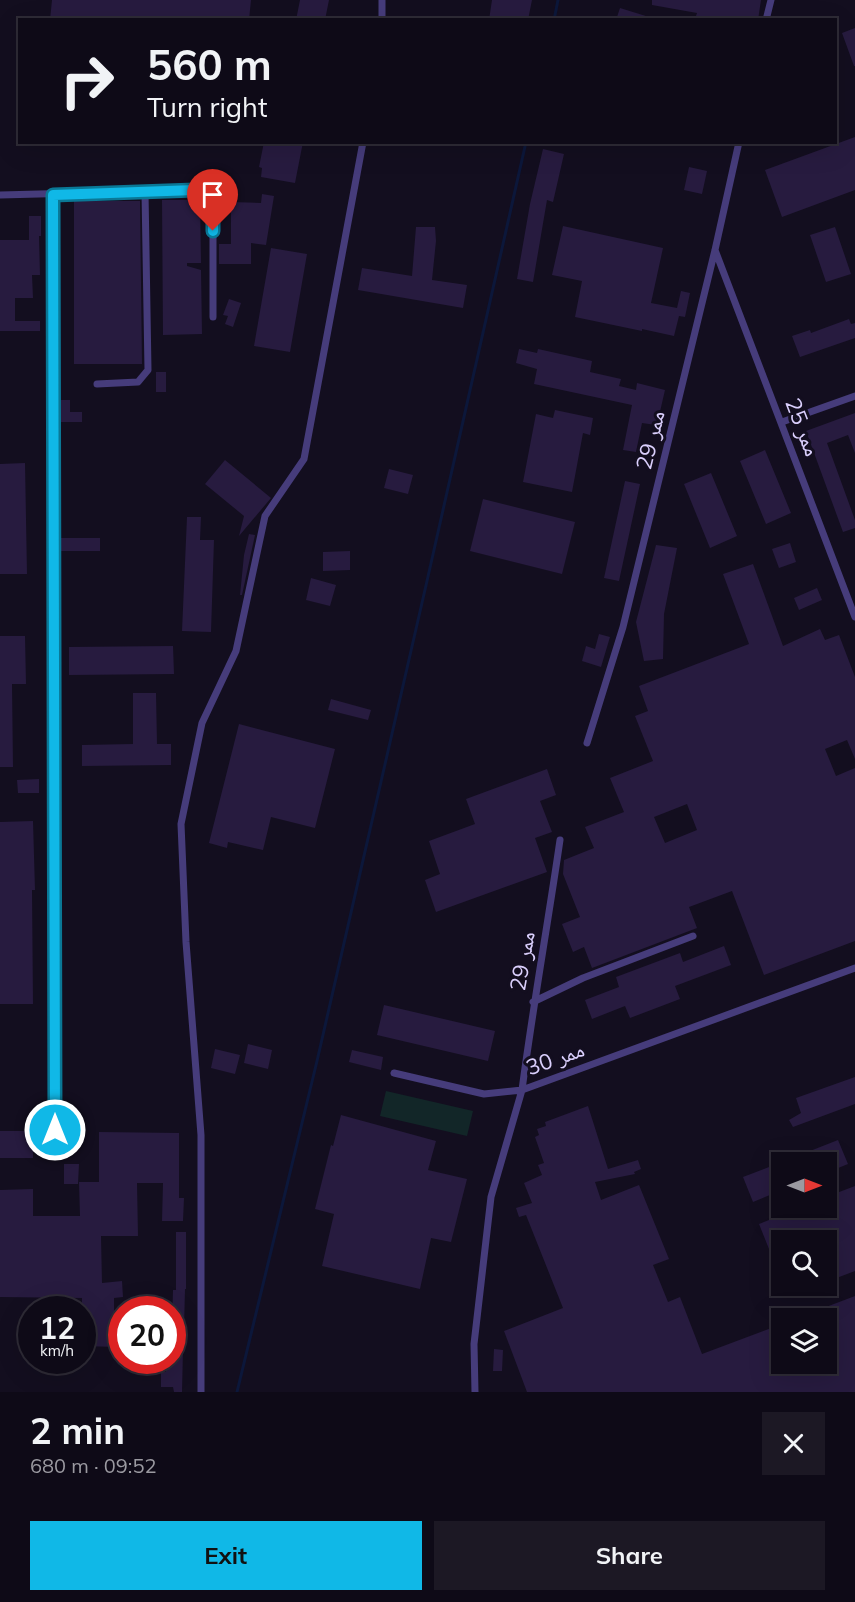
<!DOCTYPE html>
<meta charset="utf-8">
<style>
body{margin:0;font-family:Mulish,"Noto Naskh Arabic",sans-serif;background:#1c1824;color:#f1f3f6;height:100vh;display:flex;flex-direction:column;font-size:22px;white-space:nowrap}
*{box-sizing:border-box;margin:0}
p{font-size:20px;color:#9b9aa1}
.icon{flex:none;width:33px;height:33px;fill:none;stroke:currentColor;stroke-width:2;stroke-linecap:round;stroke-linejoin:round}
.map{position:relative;height:1392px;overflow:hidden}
.side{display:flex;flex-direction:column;background:#0e0a17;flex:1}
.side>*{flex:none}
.banner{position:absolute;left:18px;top:18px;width:819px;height:126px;border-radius:0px;box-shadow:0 6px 24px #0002,0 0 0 2px #2e2b36;background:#0e0a17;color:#f1f3f6;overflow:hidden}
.needle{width:39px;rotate:90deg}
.fabs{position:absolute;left:771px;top:1152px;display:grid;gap:12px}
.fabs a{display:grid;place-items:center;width:66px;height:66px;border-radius:0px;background:#0e0a17;box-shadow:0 6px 24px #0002,0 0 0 2px #2e2b36;font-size:30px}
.speed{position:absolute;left:18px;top:1296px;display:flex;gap:12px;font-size:30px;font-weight:700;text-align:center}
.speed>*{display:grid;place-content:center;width:78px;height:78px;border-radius:50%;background:#0e0a17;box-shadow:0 6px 24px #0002,0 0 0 2px #2e2b36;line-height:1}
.speed small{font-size:15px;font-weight:400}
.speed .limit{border:9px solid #d22;background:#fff;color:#111}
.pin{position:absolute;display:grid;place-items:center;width:51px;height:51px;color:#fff;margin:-62px -26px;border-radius:50% 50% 50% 0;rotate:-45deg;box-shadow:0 0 6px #0007}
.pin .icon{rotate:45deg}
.me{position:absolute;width:66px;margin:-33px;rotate:0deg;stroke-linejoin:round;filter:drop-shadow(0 0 4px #0008)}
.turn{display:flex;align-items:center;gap:21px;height:126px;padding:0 30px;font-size:27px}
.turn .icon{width:78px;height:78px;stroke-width:2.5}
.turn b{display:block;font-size:42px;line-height:51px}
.round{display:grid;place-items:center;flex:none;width:63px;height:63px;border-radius:0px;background:#1c1824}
.overview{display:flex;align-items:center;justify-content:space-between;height:102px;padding:0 30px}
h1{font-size:36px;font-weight:700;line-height:45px}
.cta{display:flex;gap:12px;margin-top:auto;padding:12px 30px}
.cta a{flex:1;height:69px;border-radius:0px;background:#10b8e7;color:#111;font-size:24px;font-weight:700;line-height:69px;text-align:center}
.cta a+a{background:#1c1824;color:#f1f3f6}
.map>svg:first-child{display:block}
</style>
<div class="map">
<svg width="855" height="1392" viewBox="0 0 855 1392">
<rect width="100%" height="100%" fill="#130e1f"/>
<!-- green -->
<path fill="#122628" d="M386,1091L473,1111L467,1136L380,1116Z"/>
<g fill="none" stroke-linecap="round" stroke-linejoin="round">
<!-- stream -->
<path stroke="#0c173a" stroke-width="3" d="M554,20L558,0
M237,1392L317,1061L427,581L526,142"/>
</g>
<!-- building -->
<path fill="#271b3f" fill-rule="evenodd" d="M52,0H251L249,20H50Z
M300,0H329L325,20H296Z
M492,0H532L528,20H489Z
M652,0H761L758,20H721L696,16L697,13L652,5Z
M620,8L649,17V20H616Z
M855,28V66H854L842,33Z
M855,137V190L782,217L765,170Z
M264,142H303L295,183L261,177L262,168L259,167Z
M543,149L564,154L553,202L547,200L533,282L517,279L530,204Z
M689,167L707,171L702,194L684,190Z
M262,194L274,196L266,245L251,243V264H219V244H231V202L261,203Z
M162,200H200L201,263H187V266L201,270L202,334L163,335Z
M74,201H140L142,364H74Z
M29,216H41V236H39L40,275H32L33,298H15V321H40V331H0V240H29Z
M563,226L663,248L651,303L677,308L681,291L690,293L685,317L679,316L674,336L642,329V331L575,317L582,281L552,275Z
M416,227H435L436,241L432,280L467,285L463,308L358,290L362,268L412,276Z
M835,227L851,274L826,282L810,235Z
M271,248L307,254L290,352L254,346Z
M229,299L241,303L233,327L225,324L228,316L223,315Z
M849,319L851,324L855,323V338L800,357L792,336L810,330L811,333Z
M519,349L537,353L538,349L592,361L590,372L621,379L619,386L636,390L637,383L665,390L659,416L664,417L663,426L642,423L636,452L623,450L632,405L534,384L537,369L516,363Z
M156,372H166V392H156Z
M61,400H70V412H82V422H61Z
M555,410L593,418L590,435L583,433L572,492L523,482L536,414L553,418Z
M855,413V453L848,435L827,443L855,520V528L843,532L806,431Z
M765,450L791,513L766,524L740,461Z
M225,460L271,498L239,536L244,516L205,484Z
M25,463L27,574H0V464Z
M389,469L413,475L408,494L384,488Z
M711,473L737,536L710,548L684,484Z
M625,481L640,484L619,581L604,578Z
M483,499L575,522L562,574L470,551Z
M187,517H201L200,540H214L211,632L182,631Z
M249,534L255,535L242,595H240L244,555Z
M61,538H100V551H61Z
M790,543L796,562L779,568L772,549Z
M656,545L677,548L664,614L663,659L644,661L636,622Z
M350,551V570L323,571V552Z
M753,564L783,646L820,629L825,640L839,635L855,677V759L847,740L825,749L836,776L855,768V941L764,975L732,891L689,907L697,928L592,968L584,947L573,952L562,924L580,917L563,874L564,860L594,848L585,827L624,812L610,778L653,761L635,716L648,711L639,686L749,644L723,574ZM687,804L697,830L665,843L654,817Z
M311,578L336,585L330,606L306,600Z
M817,588L822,600L799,610L794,598Z
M599,634L610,637L601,667L582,661L586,646L595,649Z
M0,636H25L26,684H12L13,767H0Z
M173,646L174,674L69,675V647Z
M133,693H156L157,744H171V765L82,766V745L133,744Z
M331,699L371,710L368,720L328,710Z
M239,724L335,749L315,828L271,817L263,850L228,842L227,848L209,843Z
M547,769L556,795L540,801L552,832L535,838L547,872L436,912L425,880L440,874L429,841L475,824L466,799Z
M39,779V793H18L17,780Z
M33,821L35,890H32L33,1004H0V822Z
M724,946L731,965L675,986L680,999L630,1018L625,1006L592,1019L585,1000L619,987L616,977L680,953L683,962Z
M384,1005L495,1031L488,1061L377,1035Z
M248,1044L272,1050L268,1069L244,1063Z
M215,1049L240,1055L235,1074L211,1068Z
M352,1050L383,1057L381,1070L349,1062Z
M855,1077V1104L793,1127L789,1120L801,1113L796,1098Z
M588,1106L608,1169L638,1160L641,1169L634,1172L635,1174L595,1182L601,1200L639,1185L669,1259L653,1265L668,1302L680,1297L702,1354L782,1324V1364H826V1307L855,1296V1392H527L504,1331L563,1308L526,1215L519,1217L516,1208L532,1203L524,1183L542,1175L538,1165L544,1163L535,1137L539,1135L537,1129L546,1126L545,1122Z
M341,1115L436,1141L428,1170L467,1179L451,1242L431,1238L420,1289L322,1266L334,1214L315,1209L331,1145L333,1146Z
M0,1131H33V1158H0Z
M99,1132L179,1133V1198H184L183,1221H162L163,1183H137L138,1236H101L102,1283L122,1281L123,1297L114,1298V1331H117V1347L82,1346V1298L0,1297V1190L33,1189V1216H80L79,1182H99Z
M838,1140L848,1164L826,1173V1162H782Z
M782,1162V1190L753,1202L743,1177Z
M64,1164H79L78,1184H64Z
M855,1186V1271L826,1282V1240H782V1261L775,1264L759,1224L800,1208H826V1197Z
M176,1232H186V1289H185L184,1329L186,1330L183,1350L182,1392H174L173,1387H161V1372H166V1360H172V1349L176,1324H172L173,1290H176Z
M494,1349L503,1350L502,1371H493Z"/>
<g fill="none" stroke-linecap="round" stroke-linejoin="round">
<!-- service -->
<path stroke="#463c7b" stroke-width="7" d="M382,0V20
M766,20L771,0
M0,195L195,190L206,194L213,210V317
M53,195L55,1130
M715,250L855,617
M97,384L138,382L148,370L145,192
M782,422L855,396
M587,743L623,627L715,250L739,142
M533,1002L583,978L693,936
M394,1073L484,1094L522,1090C533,1006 548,923 560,840
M201,1392V1135L186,942L181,824L202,723L236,651L265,516L304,459L363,142
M475,1392L474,1344L491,1197L522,1090L855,968"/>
</g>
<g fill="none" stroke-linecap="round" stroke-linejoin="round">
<!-- route casing -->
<g stroke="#0a7896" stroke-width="15">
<path id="route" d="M55,1130L53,195L195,190L206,194L213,210V231"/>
</g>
<!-- route -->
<use href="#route" stroke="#10b8e7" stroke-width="10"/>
</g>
<g text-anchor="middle" stroke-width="6" stroke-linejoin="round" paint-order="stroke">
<!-- street labels -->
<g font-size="22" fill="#dacffc" stroke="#130e1f">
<text transform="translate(803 427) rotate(69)" y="8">ممر 25</text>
<text transform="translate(650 440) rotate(-76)" y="8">ممر 29</text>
<text transform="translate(522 961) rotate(-80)" y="8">ممر 29</text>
<text transform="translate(555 1058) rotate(-20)" y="8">ممر 30</text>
</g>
</g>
</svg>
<div class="fabs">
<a><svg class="needle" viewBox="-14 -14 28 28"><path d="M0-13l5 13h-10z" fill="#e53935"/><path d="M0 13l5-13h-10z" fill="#9b9aa1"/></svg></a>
<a><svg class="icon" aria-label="search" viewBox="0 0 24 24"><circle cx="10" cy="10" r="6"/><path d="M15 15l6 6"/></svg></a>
<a><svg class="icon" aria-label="layers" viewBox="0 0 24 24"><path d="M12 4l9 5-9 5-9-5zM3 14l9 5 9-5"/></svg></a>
</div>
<div class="speed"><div>12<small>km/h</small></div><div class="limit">20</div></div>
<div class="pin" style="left:213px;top:231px;background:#d93025"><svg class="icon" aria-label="arrive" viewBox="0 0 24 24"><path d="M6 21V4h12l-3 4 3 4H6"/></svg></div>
<svg class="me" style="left:55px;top:1130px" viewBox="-20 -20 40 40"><circle r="17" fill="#10b8e7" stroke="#fff" stroke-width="3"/><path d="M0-11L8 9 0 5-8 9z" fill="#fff"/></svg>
<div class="banner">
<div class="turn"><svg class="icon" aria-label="right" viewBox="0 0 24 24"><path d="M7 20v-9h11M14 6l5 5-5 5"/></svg><div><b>560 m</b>Turn right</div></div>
</div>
</div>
<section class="side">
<div class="overview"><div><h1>2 min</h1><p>680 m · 09:52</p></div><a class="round"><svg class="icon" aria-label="close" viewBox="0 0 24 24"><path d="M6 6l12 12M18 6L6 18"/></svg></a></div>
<div class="cta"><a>Exit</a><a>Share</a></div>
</section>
